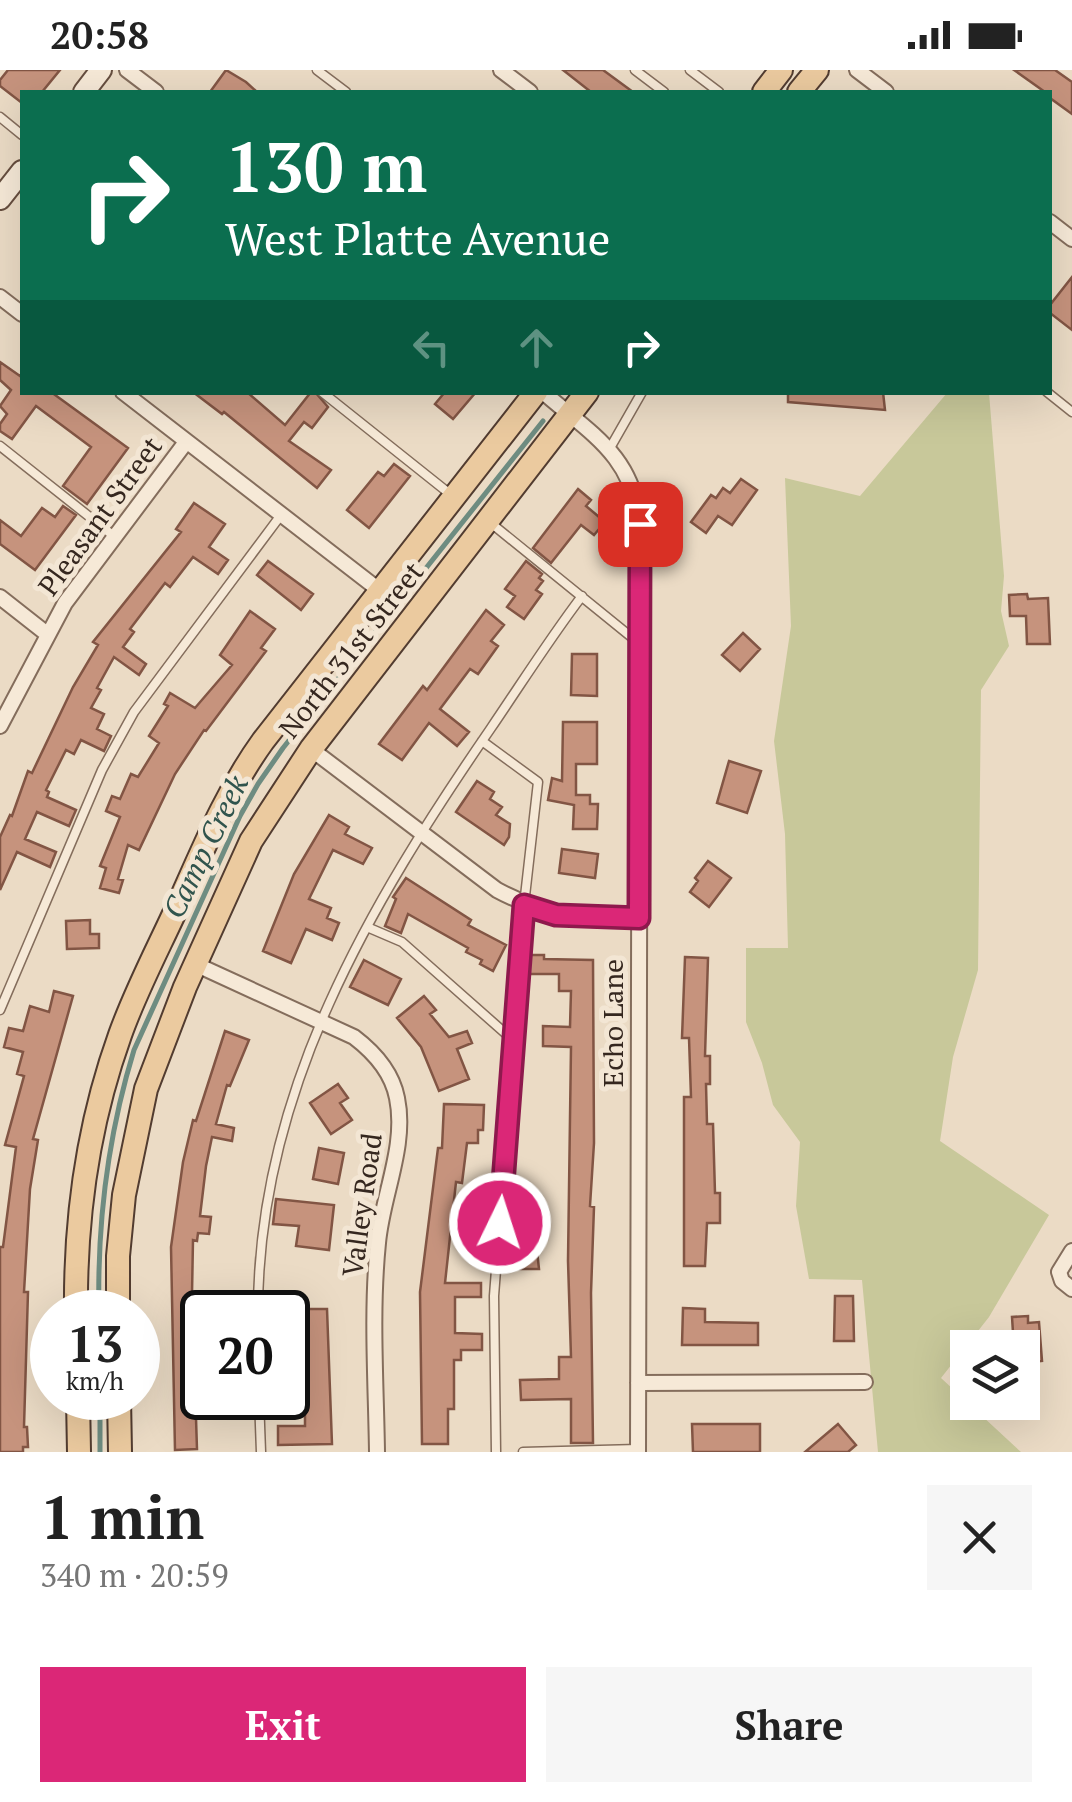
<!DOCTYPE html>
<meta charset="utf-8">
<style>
body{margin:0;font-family:"PT Serif",serif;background:#f6f6f6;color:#222;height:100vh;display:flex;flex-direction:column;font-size:38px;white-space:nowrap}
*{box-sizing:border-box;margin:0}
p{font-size:32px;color:#767676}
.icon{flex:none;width:55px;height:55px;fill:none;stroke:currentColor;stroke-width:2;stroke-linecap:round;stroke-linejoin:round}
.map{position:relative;height:1382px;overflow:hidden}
.details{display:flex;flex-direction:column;background:#fff;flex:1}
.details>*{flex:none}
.top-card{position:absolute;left:20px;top:20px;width:1032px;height:305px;border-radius:0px;box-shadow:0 10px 40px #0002;background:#0b6e4f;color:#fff;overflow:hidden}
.controls{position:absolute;left:950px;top:1260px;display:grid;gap:20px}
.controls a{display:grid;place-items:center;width:90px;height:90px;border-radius:0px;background:#fff;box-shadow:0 10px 40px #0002;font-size:50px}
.speed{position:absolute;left:30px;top:1220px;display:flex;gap:20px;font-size:50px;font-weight:700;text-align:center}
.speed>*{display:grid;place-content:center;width:130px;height:130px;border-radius:50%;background:#fff;box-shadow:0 10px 40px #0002;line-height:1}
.speed small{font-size:25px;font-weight:400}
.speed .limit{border:5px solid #111;border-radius:15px;background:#fff;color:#111}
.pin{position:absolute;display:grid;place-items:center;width:85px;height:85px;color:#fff;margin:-42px;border-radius:20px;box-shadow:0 5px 15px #0006}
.me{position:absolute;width:110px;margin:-55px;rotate:4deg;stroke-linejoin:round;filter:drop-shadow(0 0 8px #0008)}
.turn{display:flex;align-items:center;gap:35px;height:210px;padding:0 40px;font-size:45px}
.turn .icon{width:130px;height:130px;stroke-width:2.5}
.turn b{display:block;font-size:70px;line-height:85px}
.lanes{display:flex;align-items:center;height:95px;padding:0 40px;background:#0003;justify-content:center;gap:50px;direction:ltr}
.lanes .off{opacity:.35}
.round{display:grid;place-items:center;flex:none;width:105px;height:105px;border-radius:0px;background:#f6f6f6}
.head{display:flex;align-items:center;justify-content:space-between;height:170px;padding:0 40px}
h1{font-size:60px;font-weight:700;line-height:75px}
.button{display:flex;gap:20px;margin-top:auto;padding:20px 40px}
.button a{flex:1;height:115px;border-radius:0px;background:#db2777;color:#fff;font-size:40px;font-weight:700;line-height:115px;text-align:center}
.button a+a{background:#f6f6f6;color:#222}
.status{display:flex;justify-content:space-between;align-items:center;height:70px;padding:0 50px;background:#fff;direction:ltr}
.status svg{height:28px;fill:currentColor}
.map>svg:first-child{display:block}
</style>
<div class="status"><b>20:58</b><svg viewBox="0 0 49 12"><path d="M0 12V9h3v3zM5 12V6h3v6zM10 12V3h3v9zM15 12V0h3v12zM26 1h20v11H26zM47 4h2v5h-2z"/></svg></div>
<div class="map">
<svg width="1072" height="1382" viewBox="0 0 1072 1382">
<rect width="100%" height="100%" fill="#ebdbc5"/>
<!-- green -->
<path fill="#c8c89a" d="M947,323H989L1004,506L1001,541L1009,576L981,620L978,900L953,987L940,1071L1049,1145L989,1247L941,1308L1021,1382H878L862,1210L809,1209L796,1136L800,1072L773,1035L762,993L746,952V878H788L785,764L774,671L791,556L785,408L860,426Z"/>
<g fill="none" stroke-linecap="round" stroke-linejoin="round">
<!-- stream -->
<path stroke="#6e8c81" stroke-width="5" d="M99,1242C97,1154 108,1065 134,980L240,746L258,714L283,678L543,351
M100,1328V1382"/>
</g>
<!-- building -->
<path fill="#c6937d" stroke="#825544" stroke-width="2.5" d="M8,0H60L42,22H22V33L0,16V10Z
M226,0L246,12L257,22H210Z
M563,0H603L633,22H591Z
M1014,0H1055L1072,12V44L1050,28V22H1045Z
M1072,207V260L1050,243V235Z
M0,292L20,306L22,303V322H51L128,378L87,434L63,416L91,377L36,336L12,369L0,361V354L7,344L0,336L11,320L0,310Z
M193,322H247L285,355L311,322H315L328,337L312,358L304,352L289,371L331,400L317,418L224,342L222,344Z
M445,322H476L453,349L435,334Z
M788,322H883L885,340L788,332Z
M394,394L410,406L369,458L347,440L378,402L384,406Z
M741,409L757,420L732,455L718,446L706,463L691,452L711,425L716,428L723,418L730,423Z
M578,419L591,430L586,436L605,452L594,465L581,455L551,493L533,478Z
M194,433L225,454L209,477L228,490L218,504L193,487L170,517L165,513L130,559L134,562L123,577L146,594L139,605L114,587L97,618L101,620L91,638L104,644L97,659L111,666L104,681L81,670L74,684L66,680L46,720L49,722L47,727L76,740L69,756L37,742L25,769L56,782L50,797L17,782L0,820V767L10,745L12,746L28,701L32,703L73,617L98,575L93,572L181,462L176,459Z
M63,436L76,445L35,500L0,474V450L21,466L42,438L55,447Z
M268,491L313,524L301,540L257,505Z
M526,491L542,504L539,508L543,511L536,520L542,524L524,549L507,537L515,526L505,519Z
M1027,524L1028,529L1048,528L1050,574H1027L1026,546H1010L1009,525Z
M486,540L504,555L491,571L498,576L478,604L470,599L440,639L469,662L457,676L429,653L402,690L379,674L423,616L427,620Z
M250,541L275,559L261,578L266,581L206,661L204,660L175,704L139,780L128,775L118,809L123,810L119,823L100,818L106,798L100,796L120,747L106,741L112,726L120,729L131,704L138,707L159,673L149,666L168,636L164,634L170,623L195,638L232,595L220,585Z
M743,563L760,579L740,601L722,585Z
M572,584H597V626L571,625Z
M563,652H597V694H576V725H590V734H598L597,759H573L574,735L548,730L552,708L562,711Z
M729,691L761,701L747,743L717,733Z
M477,711L494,722L490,729L502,737L496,745L510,754L509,767L504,775L456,742Z
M329,745L349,757L345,764L372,778L363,794L333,780L309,829L331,838L327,848L339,853L332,870L306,859L291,893L263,881L294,804Z
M562,779L598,784L595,808L559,803Z
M708,791L731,808L709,837L690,822L698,811L695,808Z
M406,808L471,850L468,855L506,875L493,901L480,894L482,890L466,882L468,878L408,844L401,863L385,856L396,829L393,827Z
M90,850V864H99V878L67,879L66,851Z
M528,885H544V889L593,890L594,1073L590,1136L594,1137L591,1223L593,1373H571V1329L521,1330L520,1310L559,1309V1287H571L568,1191L571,977L543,976V956L570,957L571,921H559V904H527Z
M685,887L708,888L705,986H710V1014H706L707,1054H713L715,1123H720V1153H707L705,1196H684V1027H691L689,968H682Z
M364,890L401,909L388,935L350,917Z
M54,921L73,926L33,1069L38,1070L30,1119L24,1222H28L24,1357H27L28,1377H23V1382H0V1177H3L16,1077L5,1075L24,1006L17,1004L23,982L4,977L9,958L23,961L30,936L49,942Z
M424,926L436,940L430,944L449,967L467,961L472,973L457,979L469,1009L439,1021L421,977L397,948Z
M225,961L249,970L230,1016L227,1015L216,1054L234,1058L232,1071L212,1067L206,1096L200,1146L211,1147L209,1164L198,1163L197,1171L193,1170L192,1224H198V1255H193L197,1379L175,1380L171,1177L183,1092L193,1050L196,1051Z
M338,1014L348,1028L340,1033L352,1050L331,1064L310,1033Z
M444,1034L484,1035L483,1060H478V1073H467L462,1113L456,1112L445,1213H481V1227H455V1263L482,1264V1280H461V1290H454V1339H448V1374H422L420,1222L438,1078H442Z
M319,1078L344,1083L338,1114L313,1109Z
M276,1129L334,1135L329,1180L296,1176L299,1156L273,1154Z
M535,1161L539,1199H520V1181H513L512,1162Z
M835,1226H853L854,1271H834Z
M683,1238L705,1239V1252L758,1253V1275H682Z
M307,1239H327L332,1374L278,1375V1356H305V1302H295L294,1288H301L300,1261H307Z
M1028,1246V1253L1039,1252L1042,1291L1022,1293V1278H1014L1012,1247Z
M692,1354H760V1382H693Z
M838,1354L856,1375L848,1382H805Z"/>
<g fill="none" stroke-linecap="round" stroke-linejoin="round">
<!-- service casing -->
<g stroke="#846d5c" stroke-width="11">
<path id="service" d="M317,0L346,22
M635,0L664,22
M690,0L719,22
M0,47L22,65
M322,322L450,424
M1047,322L1072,342
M0,376L115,467
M610,378L642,322
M492,454L640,574
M482,671L538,712L524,835L494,1226L496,1382
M367,857L402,872L514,971
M0,940L102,700L134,642L281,445
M258,1242C258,1022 370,834 491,658C521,614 550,568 582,526
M259,1328L261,1382
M523,1382L638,1379"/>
</g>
<!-- minor casing -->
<g stroke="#846d5c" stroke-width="18">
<path id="minor" d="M127,0L156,22
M501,0L530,22
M857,0L886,22
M1050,152L1072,169
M0,227L22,244
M123,322L379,520
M543,322C591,364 633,385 640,454L638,1382
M0,527L47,564
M0,656L65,533L186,372
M311,679L497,820C547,847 583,848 639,847
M195,894L354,967C375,983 392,1002 397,1028C407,1076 382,1126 378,1173C371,1242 376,1313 377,1382
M1072,1181L1059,1202L1062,1211L1072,1219
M638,1313L865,1312"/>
</g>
<!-- secondary casing -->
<g stroke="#664e3f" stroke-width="24">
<path id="secondary" d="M84,22L101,0
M0,129L22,101"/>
</g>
<!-- primary casing -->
<g stroke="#523c30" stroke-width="26">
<path id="primary" d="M764,22L781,0
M799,22L817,0
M76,1242C75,1149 88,1054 120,965C136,920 159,877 179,833C204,777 227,721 263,671L536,322
M118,1242V1186L124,1125L146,1019L185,917L251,771L311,679L587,322
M78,1328L79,1382
M119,1328L120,1382"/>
</g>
<!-- service -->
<use href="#service" stroke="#f6e9d7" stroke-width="8"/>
<!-- minor -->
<use href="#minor" stroke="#f6e9d7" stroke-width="14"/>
<!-- secondary -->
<use href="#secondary" stroke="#f6e9d7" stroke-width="20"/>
<!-- primary -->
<use href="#primary" stroke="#ebca9f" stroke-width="22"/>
</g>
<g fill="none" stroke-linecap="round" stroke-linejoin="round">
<!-- route casing -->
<g stroke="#8e194d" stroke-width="25">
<path id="route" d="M500,1153L524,835L556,845L639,848L640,454"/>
</g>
<!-- route -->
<use href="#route" stroke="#db2777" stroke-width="18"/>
</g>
<g text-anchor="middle" stroke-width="10" stroke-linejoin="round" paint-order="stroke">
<!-- street labels -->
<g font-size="28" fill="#35271f" stroke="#f3e6d4">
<text transform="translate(100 446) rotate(-54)" y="10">Pleasant Street</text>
<text transform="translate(351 580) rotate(-52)" y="10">North 31st Street</text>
<text transform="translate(613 953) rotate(-90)" y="10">Echo Lane</text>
<text transform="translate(362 1135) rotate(-82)" y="10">Valley Road</text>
</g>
<!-- water labels -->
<g font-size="30" font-style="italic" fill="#30544d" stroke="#f3e6d4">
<text transform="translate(206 777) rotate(-64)" y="10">Camp Creek</text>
</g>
</g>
</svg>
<div class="controls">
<a><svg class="icon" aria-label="layers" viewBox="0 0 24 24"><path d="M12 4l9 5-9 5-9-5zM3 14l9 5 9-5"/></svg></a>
</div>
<div class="speed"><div>13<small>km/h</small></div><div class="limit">20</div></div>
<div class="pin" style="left:640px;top:454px;background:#d93025"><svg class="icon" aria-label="arrive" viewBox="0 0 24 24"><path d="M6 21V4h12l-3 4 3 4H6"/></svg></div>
<svg class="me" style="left:500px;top:1153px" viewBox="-20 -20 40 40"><circle r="17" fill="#db2777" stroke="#fff" stroke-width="3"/><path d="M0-11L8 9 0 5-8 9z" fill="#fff"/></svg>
<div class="top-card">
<div class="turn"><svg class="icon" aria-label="right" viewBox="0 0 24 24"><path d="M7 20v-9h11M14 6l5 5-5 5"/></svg><div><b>130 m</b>West Platte Avenue</div></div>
<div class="lanes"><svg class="icon off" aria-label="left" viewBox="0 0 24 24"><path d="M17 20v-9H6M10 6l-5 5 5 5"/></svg><svg class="icon off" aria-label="ahead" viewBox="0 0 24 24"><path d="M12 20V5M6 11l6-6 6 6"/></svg><svg class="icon" aria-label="right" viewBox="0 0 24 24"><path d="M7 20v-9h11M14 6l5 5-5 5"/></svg></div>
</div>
</div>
<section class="details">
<div class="head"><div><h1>1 min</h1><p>340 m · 20:59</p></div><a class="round"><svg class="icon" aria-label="close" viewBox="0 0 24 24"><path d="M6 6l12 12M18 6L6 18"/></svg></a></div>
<div class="button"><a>Exit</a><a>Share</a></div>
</section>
